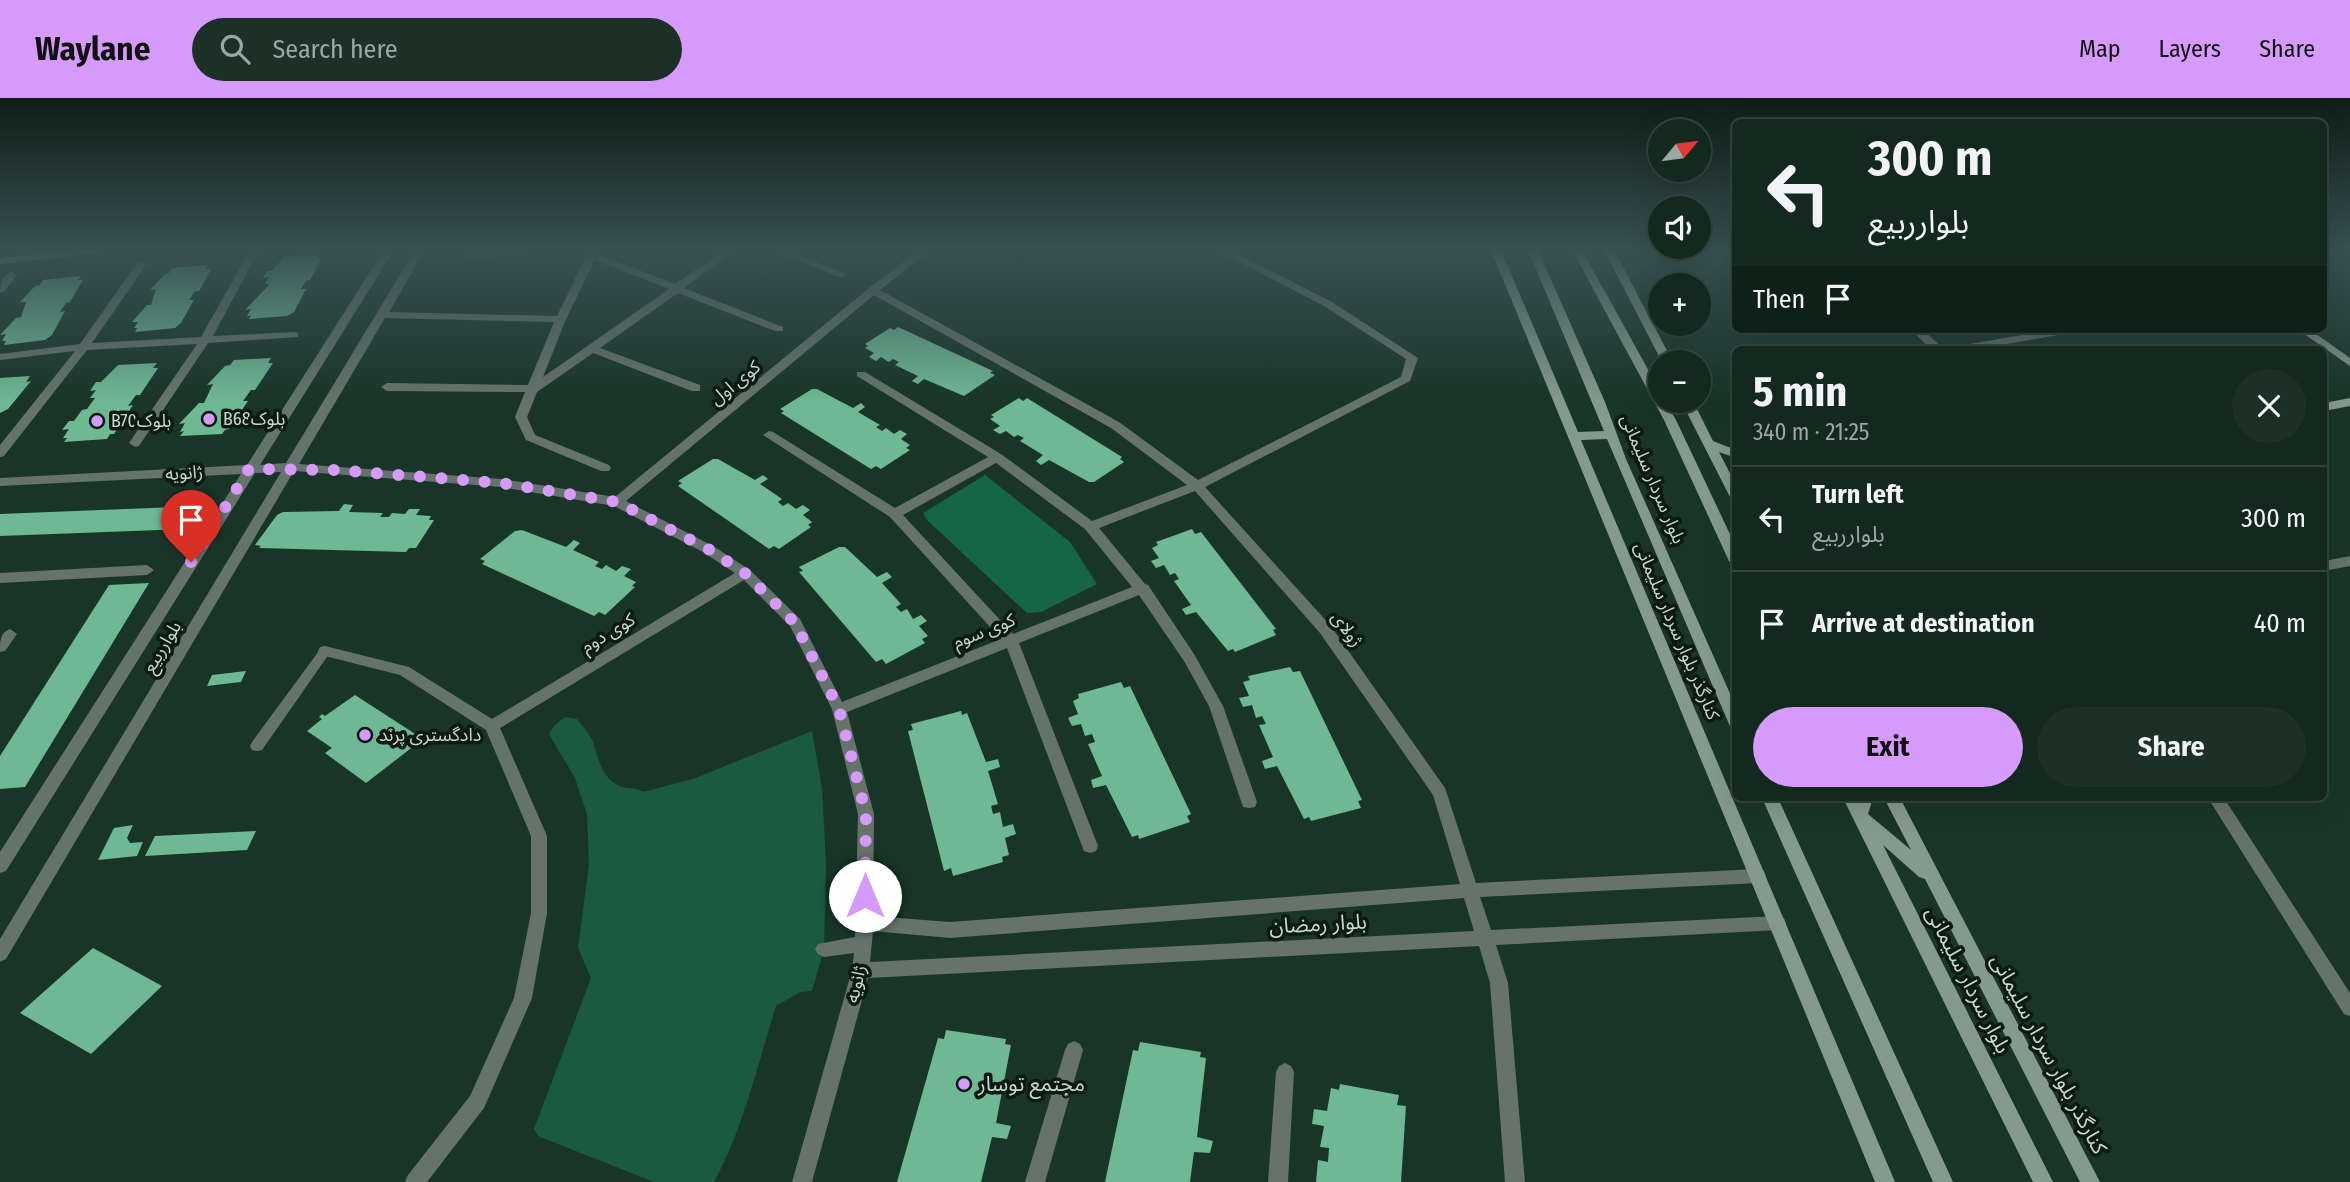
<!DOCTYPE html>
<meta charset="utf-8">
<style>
body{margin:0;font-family:"Fira Sans Condensed","Noto Sans Arabic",sans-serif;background:#1c3027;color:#f1f3f6;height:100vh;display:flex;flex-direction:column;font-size:26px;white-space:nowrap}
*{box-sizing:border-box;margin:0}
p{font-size:23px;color:#9da6a4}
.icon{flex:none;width:38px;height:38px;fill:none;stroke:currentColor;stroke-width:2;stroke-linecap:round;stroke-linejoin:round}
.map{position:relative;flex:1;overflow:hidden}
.sheet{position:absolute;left:1732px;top:248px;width:595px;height:455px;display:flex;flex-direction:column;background:#13281e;border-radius:10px;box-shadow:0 7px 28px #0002,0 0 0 2px #32443c}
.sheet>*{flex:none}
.top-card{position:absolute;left:1732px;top:21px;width:595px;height:214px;border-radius:10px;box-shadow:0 7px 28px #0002,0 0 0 2px #32443c;background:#13281e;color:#f1f3f6;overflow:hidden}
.needle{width:46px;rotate:61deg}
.controls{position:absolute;left:1648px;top:21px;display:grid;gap:14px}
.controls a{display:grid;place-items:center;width:63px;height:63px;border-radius:50%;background:#13281e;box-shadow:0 7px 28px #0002,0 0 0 2px #32443c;font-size:35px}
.pin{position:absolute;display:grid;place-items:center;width:60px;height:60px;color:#fff;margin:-72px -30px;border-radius:50% 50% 50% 0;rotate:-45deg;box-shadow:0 0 7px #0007}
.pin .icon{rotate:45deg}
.me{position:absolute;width:77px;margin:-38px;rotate:0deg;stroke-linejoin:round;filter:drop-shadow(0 0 5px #0008)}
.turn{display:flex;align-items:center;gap:24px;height:147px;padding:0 21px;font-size:32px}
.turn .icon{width:91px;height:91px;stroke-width:2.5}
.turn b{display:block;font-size:49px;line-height:60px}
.then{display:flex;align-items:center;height:66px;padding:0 21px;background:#0003;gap:14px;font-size:26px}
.round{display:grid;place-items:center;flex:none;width:74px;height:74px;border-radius:37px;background:#1c3027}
.overview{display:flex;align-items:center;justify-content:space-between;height:119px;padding:0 21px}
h1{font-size:42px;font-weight:700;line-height:52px}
.cta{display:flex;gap:14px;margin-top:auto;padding:14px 21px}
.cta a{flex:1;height:80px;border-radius:42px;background:#d69bfa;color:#111;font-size:28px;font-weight:700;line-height:80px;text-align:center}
.cta a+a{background:#1c3027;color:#f1f3f6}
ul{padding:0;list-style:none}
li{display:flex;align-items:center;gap:21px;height:105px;padding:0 21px;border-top:2px solid #32443c}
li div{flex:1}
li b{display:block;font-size:26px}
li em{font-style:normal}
header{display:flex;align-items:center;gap:42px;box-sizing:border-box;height:98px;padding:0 35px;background:#d69bfa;color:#111}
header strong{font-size:33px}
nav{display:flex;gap:38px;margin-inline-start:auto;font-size:24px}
.search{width:490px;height:63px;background:#1c3027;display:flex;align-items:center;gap:18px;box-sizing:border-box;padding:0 24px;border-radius:38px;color:#9da6a4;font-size:26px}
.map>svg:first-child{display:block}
</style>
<header>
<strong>Waylane</strong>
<div class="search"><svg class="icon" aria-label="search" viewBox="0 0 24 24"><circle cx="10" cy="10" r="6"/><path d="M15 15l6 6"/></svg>Search here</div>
<nav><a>Map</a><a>Layers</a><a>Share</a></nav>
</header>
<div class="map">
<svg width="2350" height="1084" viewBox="0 0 2350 1084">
<rect width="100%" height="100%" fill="#193528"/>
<!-- green -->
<path fill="#1a5a40" d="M565,619L577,621C582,628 590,636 593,644C598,660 602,682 622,689C630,691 635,689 643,694L693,681L812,633L822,690L826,764L824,851L812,893L800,894L776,908C757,968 744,1029 714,1084H654L538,1038L534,1031L591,880L578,850L589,766L587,716L575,680L549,636L554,628Z"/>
<!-- forest -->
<path fill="#146646" d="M985,377L1070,444L1097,486L1041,514L1027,515L927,422L923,415Z"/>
<!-- building -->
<path fill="#6eb894" d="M319,156L317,160H322L310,182L306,183L301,191H306L294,214L287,218L249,221L251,218H247L251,211L245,212L267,189L269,186H265L269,179L263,180L267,173H272L284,159Z
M208,167L206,171H211L199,193H195L189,202H194L181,225L175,230L135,234L137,230H134L138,224H132L147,207H151L156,191L150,192L165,176L169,175L172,170Z
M81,178L78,182H83L70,204L66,205L60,214L65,213L52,237L45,242L4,247L6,243H2L6,236L0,237L16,220L21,219L26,204H20L35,188L40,187L43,182Z
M898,229L993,273L990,275L995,277L964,298L924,281L918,286L912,283L918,278L895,267L899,264L893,261L889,264L881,259L876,263L869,259L874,255L865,250L868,248L865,246L890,230L894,232Z
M271,260L268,265H273L255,292H251L243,303H248L229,331L225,332L222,336L180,338L184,333L180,334L185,325L179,326L199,305H204L213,286L207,287L225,268L230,267L234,262Z
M157,265L153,270H158L140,297H136L128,308L133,307L114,336H110L107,341L64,344L67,340H63L69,331L62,332L69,323H74L82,312L87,311L95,300H90L96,292L90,293L96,284H101L118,267Z
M30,278L26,284L31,283L8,311L0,315V280Z
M812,291H817L853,310L861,305L865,309L858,314L880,327L876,329L882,333L886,330L894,336L900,332L907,336L901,341L910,347L906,350L910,352L881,371L876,368L871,371L781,315L784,313L780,311Z
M1019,300L1023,303L1027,300L1122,359L1120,361L1124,364L1094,384H1089L1049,362L1041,367L1036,363L1043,357L1020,343L1024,340L1018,337L1014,339L1006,333L1000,336L993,332L1000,328L990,321L994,319L991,317Z
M713,361H718L755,382L763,377L768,381L760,386L782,401L778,404L783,408L788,405L796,411L803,407L810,412L803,417L812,424L808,427L811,429L779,451L774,448L769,451L678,388L682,385L678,383Z
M344,406L353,407L349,414L383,415L380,419H389L392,415L405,416L409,411H420L416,417L431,418L429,422H434L416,450H409L406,454L259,450L261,448L255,447L277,417L283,414L339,413Z
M201,408L186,431L0,438V416Z
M1192,431L1195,436L1201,434L1276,531L1273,532L1276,537L1235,554L1233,551L1228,553L1196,514L1186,517L1182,511L1191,507L1174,483L1179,481L1175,475L1170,477L1164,467L1156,470L1151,463L1159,460L1152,450L1158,447L1156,444Z
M522,432L566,449L574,442L580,445L573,452L599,464L595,468L602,471L606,467L616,473L622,468L631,471L624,478L636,484L632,488L635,489L605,517L599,514L594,518L482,466L485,463L480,461L515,433Z
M839,449H845L877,479L887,474L892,479L882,485L901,506L896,509L901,514L907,511L913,521L921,517L927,523L919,528L928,538L922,541L925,545L886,566L882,561L876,564L799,474L803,473L799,469Z
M149,485L25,689L0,691V658L109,487Z
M1290,569L1293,574L1300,573L1362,702L1358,703L1361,710L1311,723L1309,719L1304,721L1277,668L1265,671L1262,663L1273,659L1259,627L1266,626L1262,618L1256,620L1252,607L1243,609L1239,600L1249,598L1243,584L1250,582L1248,578Z
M246,573L241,584L207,588L212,577Z
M1121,584L1124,590L1130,588L1191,716L1187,718L1190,724L1139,741L1138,737L1132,739L1106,687L1093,690L1091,682L1102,678L1088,646L1095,644L1092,636L1085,638L1081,626L1072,628L1068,620L1078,616L1073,603L1079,600L1078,596Z
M355,597L423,641L366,685L325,655L332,650L307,633L322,621L319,619L322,616L325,618Z
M961,613L962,617L967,615L986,664L998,661L1000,669L988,673L998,706L991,708L993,716L1000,714L1003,729L1013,726L1016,736L1005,740L1009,757L1002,759L1003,764L953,778L951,770L944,773L908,633L913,632L911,626Z
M133,727L127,740L130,745L143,744L137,758L98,762L114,730Z
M256,733L247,752L145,758L155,738Z
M93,850L162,888L91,956L20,915Z
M946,932L1006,941L1005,946L1011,947L996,1025L1011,1028L1007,1041L992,1039L981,1084H897L938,940L944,941Z
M1140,944L1201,954L1200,959L1206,960L1197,1039L1213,1043L1210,1055L1194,1054L1190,1084H1105L1133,952L1138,953Z
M1340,986L1399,997L1397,1007L1406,1008L1401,1084H1316L1318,1062L1328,1064L1329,1050L1320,1049L1324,1028L1312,1026L1314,1011L1327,1013L1331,990L1339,992Z"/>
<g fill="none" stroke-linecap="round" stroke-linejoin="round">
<!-- lane -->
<path fill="#66736c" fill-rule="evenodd" d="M325,548L329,550L331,553L329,556L262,652L257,653L252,652L250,648L252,644L321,550Z"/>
<!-- street -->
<path fill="#66736c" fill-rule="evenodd" d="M250,152L258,154L213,238L294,234L298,235V239L208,245L139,348L135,349L129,345L197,246L87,252L4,358L0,359V347L75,253L0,262V256L80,246L137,165L141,164L146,167L92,245L201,239Z
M384,152H394L260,367L286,365L415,152H425L389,214L557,218L589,152H599L597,156L675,186L725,152H736L684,190L783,229V233H775L678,195L600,250L700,287V293H692L593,255L537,294L527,319L535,337L609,367L611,370L609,373H601L526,342L515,319L525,294L387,293L381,289L387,285L528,287L554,224L385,220L299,366L501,381L615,399L869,190L919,152H930L880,192L1119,324L1198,382L1401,279L1406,261L1324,208L1217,152H1229L1332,204L1418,260L1410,283L1205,389L1330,527L1445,690L1476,785L1758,771L1764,773L1766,778L1764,783L1758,785L1480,799L1491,832L1778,818L1784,820L1786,825L1784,830L1778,832L1496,847L1508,885L1525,1084H1505L1490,885L1479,848L868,880L812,1084H792L852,872L854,855L824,859L818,856L815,851L818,846L855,839L858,716L832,611L790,528L744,482L500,630L547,738V815L532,900L484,1010L427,1084H405L408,1077L470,998L514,900L531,815V738L486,632L400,577L325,558L320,557L318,553L320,549L325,548L409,569L492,621L735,475L703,454L614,408L501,389L294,373L6,861L0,864V841L281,374L255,375L6,773L0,775V754L241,376L0,388V380L247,367ZM595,162L669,191L543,279L566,221ZM874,197L1111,330L1187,387L1092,423L1001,356L865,274H857V278L988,359L895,410L773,334L769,333L763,337L890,419L1001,541L842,604L800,521L750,472L713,448L626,403ZM996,365L1085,431L1132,489L1013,536L903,417ZM1195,393L1320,535L1433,697L1460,786L950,824L873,818L874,716L847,614L1007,550L1082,748L1084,753L1090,755L1096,753L1098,748L1019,545L1139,497L1184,563L1209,608L1243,709L1249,710L1255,709L1257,704L1223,608L1194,556L1148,487L1145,486L1099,430ZM1464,800L1474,833L870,864L873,833L950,840Z
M500,152H529L524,155L474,161L469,158L474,155Z
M774,152H788L846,176L841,179L837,178Z
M12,174L17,177L4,194L0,195C0,186 2,176 12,174Z
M1910,231H1922L1945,252H1932Z
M2057,231H2081L2076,234L1972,252H1946L1952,249Z
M2350,458V468L2324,473V463Z
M147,467L154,472L147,477L0,485V475Z
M10,531L17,536L5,553L0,554C0,544 0,534 10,531Z
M2208,700H2224L2350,895V918L2344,916Z
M1074,943L1080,946L1083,952L1045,1084H1025L1065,952L1068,946Z
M1285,965L1291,968L1294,974L1288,1084H1268L1276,974L1279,968Z"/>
<!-- secondary -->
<path fill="#859a8e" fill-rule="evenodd" d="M71,152H101L96,155L0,166V160Z
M1491,152H1501L1578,334L1604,333L1528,152H1538L1605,304L1626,361L1736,609V632L1731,630L1729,626L1607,341L1581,342L1895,1084H1875Z
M1572,152H1582L1661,295V303H1665L1676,322L1736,449V468L1729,463L1664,322Z
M1604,152H1614L1673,264H1662Z
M2297,231H2309L2350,260V268Z
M2350,300V308L2324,313V305Z
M1681,303H1693L1713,343L1736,352V360L1719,354L1736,387V403L1730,399Z
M1762,700H1778L1953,1084H1933Z
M1843,700H1873L1868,716L1911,752L1884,700H1900L2100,1084H2080L1925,781L1919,779L1883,747L2053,1084H2033Z"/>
</g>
<!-- sky -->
<linearGradient id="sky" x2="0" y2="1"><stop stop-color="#0e1d16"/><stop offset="0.5" stop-color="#385153"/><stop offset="1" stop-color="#385153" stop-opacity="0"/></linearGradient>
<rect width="2350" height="304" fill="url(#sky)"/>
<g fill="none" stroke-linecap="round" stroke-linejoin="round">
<!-- route -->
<path stroke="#d69bfa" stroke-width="12" stroke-dasharray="0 21.6" d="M191,464L249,371L336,372L501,385L617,404L708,451L745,475L795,525L839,611L866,716L865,798"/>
</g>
<!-- markers -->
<g fill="#d69bfa" stroke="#0d1a14" stroke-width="2.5">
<circle cx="209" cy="321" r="7"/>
<circle cx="97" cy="323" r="7"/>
<circle cx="365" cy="637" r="7"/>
<circle cx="964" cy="986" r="7"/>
</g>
<g text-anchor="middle" stroke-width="7" stroke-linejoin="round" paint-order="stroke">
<!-- street labels -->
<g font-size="18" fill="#c7d8cf" stroke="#0d1a14">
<text transform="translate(735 285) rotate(-39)" y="6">کوی اول</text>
<text transform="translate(184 375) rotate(-3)" y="6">ژانویه</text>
<text transform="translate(1653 381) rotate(67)" y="6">بلوار سردار سلیمانی</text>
<text transform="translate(1347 531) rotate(53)" y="6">ژولای</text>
<text transform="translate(984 533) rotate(-22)" y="6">کوی سوم</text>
<text transform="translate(1677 533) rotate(67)" y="6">کنارگذر بلوار سردار سلیمانی</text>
<text transform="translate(608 535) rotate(-31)" y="6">کوی دوم</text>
<text transform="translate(162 549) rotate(-59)" y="6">بلوارربیع</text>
<text transform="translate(856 886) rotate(-77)" y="6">ژانویه</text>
</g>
<!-- poi labels -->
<g font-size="18" fill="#c7d8cf" stroke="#0d1a14" text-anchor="start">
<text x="223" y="327">B68بلوک</text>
<text x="111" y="329">B70بلوک</text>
<text x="379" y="643">دادگستری پرند</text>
</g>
<!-- near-street labels -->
<g font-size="21" fill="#c7d8cf" stroke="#0d1a14">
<text transform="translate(1318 826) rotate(-3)" y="7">بلوار رمضان</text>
<text transform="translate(1968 882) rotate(63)" y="7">بلوار سردار سلیمانی</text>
<text transform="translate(2049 956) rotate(62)" y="7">کنارگذر بلوار سردار سلیمانی</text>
</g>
<!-- near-poi labels -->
<g font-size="21" fill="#c7d8cf" stroke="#0d1a14" text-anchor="start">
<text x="978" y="993">مجتمع توسار</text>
</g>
</g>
</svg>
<div class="controls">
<a><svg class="needle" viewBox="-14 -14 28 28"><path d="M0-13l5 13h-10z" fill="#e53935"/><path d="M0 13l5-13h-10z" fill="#9da6a4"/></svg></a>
<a><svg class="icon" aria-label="sound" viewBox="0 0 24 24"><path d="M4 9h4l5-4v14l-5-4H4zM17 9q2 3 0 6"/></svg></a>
<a>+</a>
<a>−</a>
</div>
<div class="pin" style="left:191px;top:464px;background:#d93025"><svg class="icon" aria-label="arrive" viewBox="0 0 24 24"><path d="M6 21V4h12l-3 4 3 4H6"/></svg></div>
<svg class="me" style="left:865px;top:798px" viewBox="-20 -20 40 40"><circle r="19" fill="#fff"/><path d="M0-13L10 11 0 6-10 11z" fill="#d69bfa"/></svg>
<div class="top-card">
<div class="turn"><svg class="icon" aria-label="left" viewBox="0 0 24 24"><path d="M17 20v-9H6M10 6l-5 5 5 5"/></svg><div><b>300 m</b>بلوارربیع</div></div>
<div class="then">Then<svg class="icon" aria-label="arrive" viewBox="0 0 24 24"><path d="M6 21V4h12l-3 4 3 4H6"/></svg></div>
</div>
<section class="sheet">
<div class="overview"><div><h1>5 min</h1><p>340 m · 21:25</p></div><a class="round"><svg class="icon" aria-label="close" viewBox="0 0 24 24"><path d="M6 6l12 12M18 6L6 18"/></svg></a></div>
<ul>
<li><svg class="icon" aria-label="left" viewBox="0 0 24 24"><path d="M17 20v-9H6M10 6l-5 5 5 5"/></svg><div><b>Turn left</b><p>بلوارربیع</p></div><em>300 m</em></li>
<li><svg class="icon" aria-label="arrive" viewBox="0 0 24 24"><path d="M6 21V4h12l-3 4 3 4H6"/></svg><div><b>Arrive at destination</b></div><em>40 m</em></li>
</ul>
<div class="cta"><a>Exit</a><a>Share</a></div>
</section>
</div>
